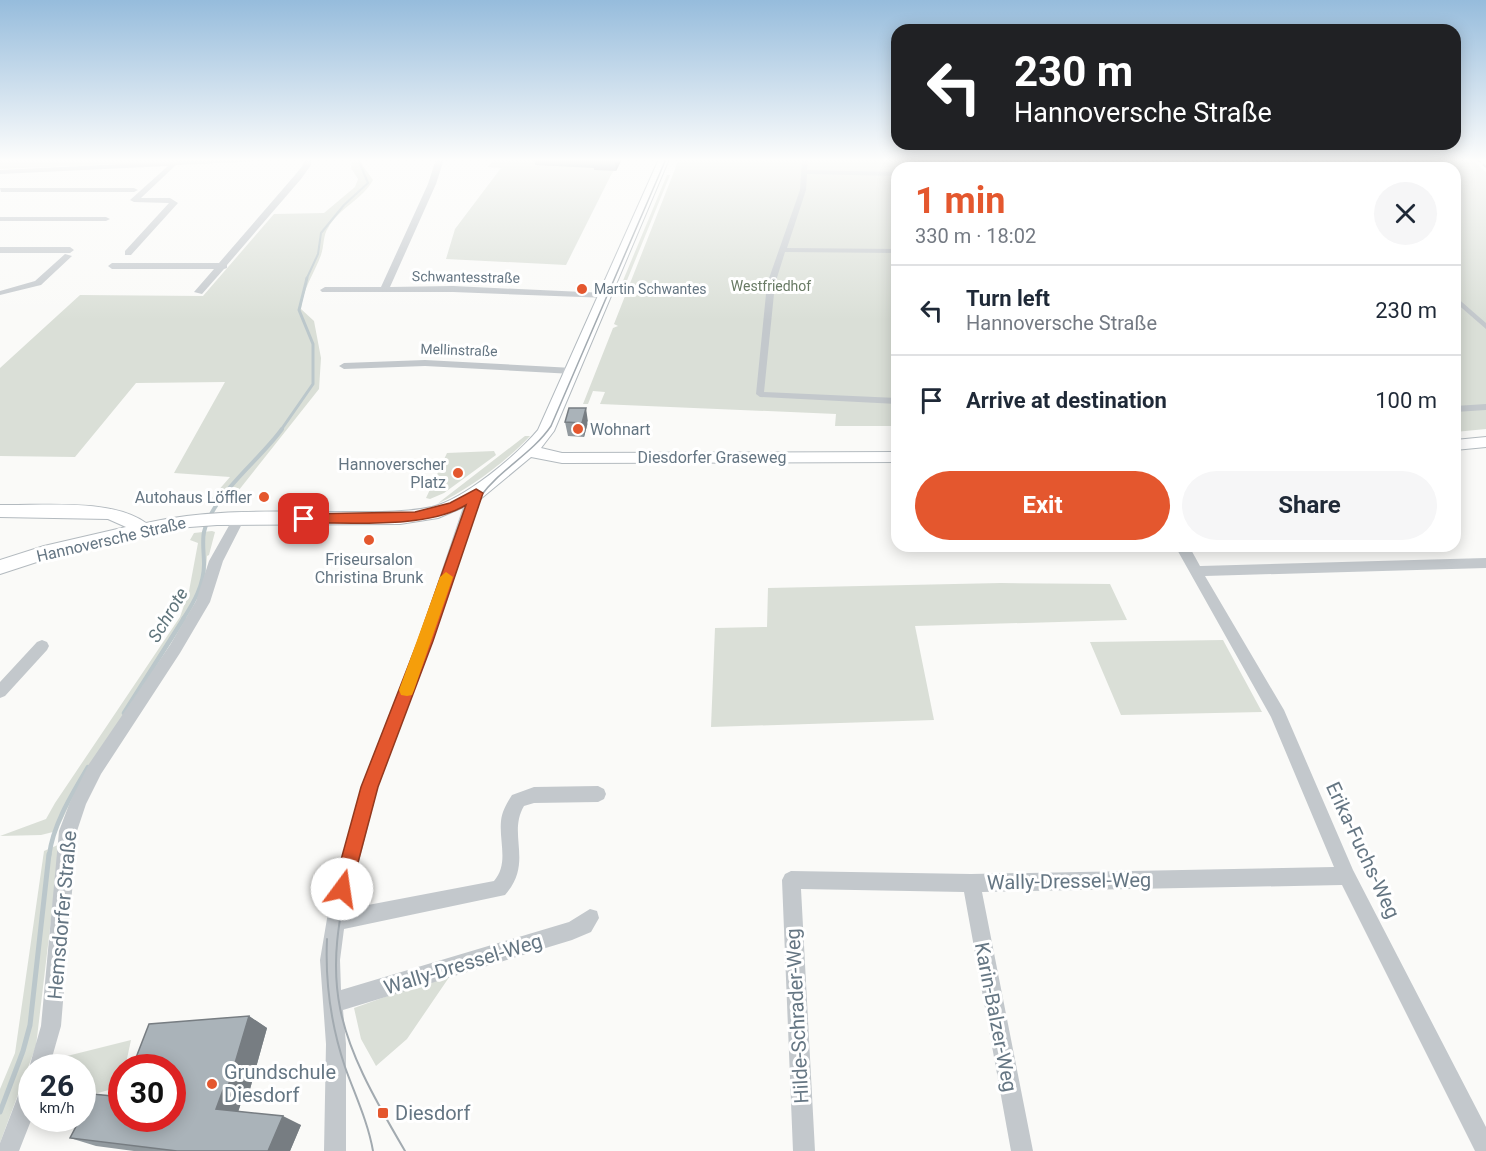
<!DOCTYPE html>
<meta charset="utf-8">
<style>
body{margin:0;font-family:Roboto,sans-serif;background:#f6f6f7;color:#1f2937;height:100vh;display:flex;flex-direction:column;font-size:22px;white-space:nowrap}
*{box-sizing:border-box;margin:0}
p{font-size:20px;color:#747a83}
.icon{flex:none;width:33px;height:33px;fill:none;stroke:currentColor;stroke-width:2;stroke-linecap:round;stroke-linejoin:round}
.map{position:relative;flex:1;overflow:hidden}
.drawer{position:absolute;left:891px;top:162px;width:570px;height:390px;display:flex;flex-direction:column;background:#fff;border-radius:18px;box-shadow:0 3px 15px #0003}
.drawer>*{flex:none}
.top-card{position:absolute;left:891px;top:24px;width:570px;height:126px;border-radius:18px;box-shadow:0 3px 15px #0003;background:#202124;color:#fff;overflow:hidden}
.speed{position:absolute;left:18px;top:1054px;display:flex;gap:12px;font-size:30px;font-weight:700;text-align:center}
.speed>*{display:grid;place-content:center;width:78px;height:78px;border-radius:50%;background:#fff;box-shadow:0 3px 15px #0003;line-height:1}
.speed small{font-size:15px;font-weight:400}
.speed .limit{border:9px solid #d22;background:#fff;color:#111}
.pin{position:absolute;display:grid;place-items:center;width:51px;height:51px;color:#fff;margin:-26px;border-radius:12px;box-shadow:0 3px 9px #0006}
.me{position:absolute;width:66px;margin:-33px;rotate:14deg;stroke-linejoin:round;filter:drop-shadow(0 0 4px #0008)}
.turn{display:flex;align-items:center;gap:21px;height:126px;padding:0 24px;font-size:27px}
.turn .icon{width:78px;height:78px;stroke-width:2.5}
.turn b{display:block;font-size:42px;line-height:51px}
.round{display:grid;place-items:center;flex:none;width:63px;height:63px;border-radius:32px;background:#f6f6f7}
.headline{display:flex;align-items:center;justify-content:space-between;height:102px;padding:0 24px}
h1{font-size:36px;font-weight:700;line-height:45px;color:#e4572e}
.primary-button{display:flex;gap:12px;margin-top:auto;padding:12px 24px}
.primary-button a{flex:1;height:69px;border-radius:36px;background:#e4572e;color:#fff;font-size:24px;font-weight:700;line-height:69px;text-align:center}
.primary-button a+a{background:#f6f6f7;color:#1f2937}
ul{padding:0;list-style:none}
li{display:flex;align-items:center;gap:18px;height:90px;padding:0 24px;border-top:2px solid #e0e1e3}
li div{flex:1}
li b{display:block;font-size:22px}
li em{font-style:normal}
.map>svg:first-child{display:block}
</style>
<div class="map">
<svg width="1486" height="1151" viewBox="0 0 1486 1151">
<rect width="100%" height="100%" fill="#fafaf8"/>
<!-- green -->
<path fill="#dadfd7" d="M0,159H238L0,169Z
M352,159H362L361,163L373,180C363,199 339,208 328,228C323,235 324,247 321,255C314,274 303,288 301,309L314,321L321,358L319,389L231,500H210L230,477L174,473L225,382L136,383L75,457L0,456V368L80,295L203,296L274,214L324,213L355,187L358,179L351,168Z
M495,159H622L611,175L566,265L446,259L455,229L501,168L487,167Z
M679,159H1471L1486,172V429L1455,432V168H897V426H835L836,414L600,404L605,392L593,391L588,404H583L613,328L618,326L614,324Z
M667,175H670L621,295H617Z
M525,436H530C507,461 468,490 437,504Z
M494,451L496,455L444,493L430,499L426,498L447,453Z
M212,531L215,532L209,555L207,556L205,581L189,615L78,786L57,831L41,835L0,836L46,819L55,803L180,617L189,591L198,543L190,540L194,533Z
M1001,583L1110,584L1127,620L915,626L934,720L711,727L715,628L767,627L768,588Z
M1223,640L1262,712L1121,715L1090,642Z
M60,844L36,1046L0,1143V1089L15,1053L44,851Z
M452,973L407,1039L376,1066L361,1039L354,1008Z
M131,1040L125,1068H122L120,1087L83,1097L82,1068H61L63,1057Z"/>
<g fill="none" stroke-linecap="round" stroke-linejoin="round">
<!-- stream-far4 -->
<path stroke="#bbc7cb" stroke-width="2" d="M306,280L318,254L321,233L344,205L368,183L360,164L361,159"/>
<!-- stream-far3 -->
<path stroke="#bbc7cb" stroke-width="3" d="M281,430L313,384V344L299,310L307,278"/>
<!-- stream-far2 -->
<path stroke="#bbc7cb" stroke-width="4" d="M183,619C194,602 204,585 204,564C204,554 202,541 204,532C213,494 260,460 282,429"/>
<!-- stream-far1 -->
<path stroke="#bbc7cb" stroke-width="4.5" d="M124,713L184,618
M49,856C53,824 72,794 88,767"/>
<!-- stream -->
<path stroke="#bbc7cb" stroke-width="5" d="M0,1112L23,1051L30,1025L49,854"/>
<!-- secondary casing -->
<g stroke="#b3babf" stroke-width="2">
<path id="secondary" d="M659,159H669L554,431L541,448L562,453L897,452V462L562,463L531,457L478,501L438,518L400,524L217,525L176,528L46,559L0,574V560L44,546L126,527L108,519L0,517V505C43,506 111,498 146,523C211,508 279,512 346,512C375,512 404,513 432,507C465,499 517,455 538,430Z
M1486,437V447L1455,450V440Z"/>
</g>
<!-- pedestrian -->
<path fill="#c3c8cc" fill-rule="evenodd" d="M802,159H808L807,170L897,172V176L807,174L806,190L787,248L897,249V253L785,252L775,284L764,392L897,398V404L760,397L756,394L767,284L800,190Z
M939,159H945L949,168H943Z
M953,159H959L962,168H956Z
M1301,159H1307L1317,168H1311Z
M1455,182L1460,183L1461,184L1455,186Z
M1455,296L1486,323V329L1455,302Z
M1486,404V410L1455,412V406Z"/>
<!-- minor -->
<path fill="#c3c8cc" fill-rule="evenodd" d="M221,159H265L261,161L176,165L141,198H170L178,203L131,255H125V251L169,203L134,202L130,200L168,166L0,174V170Z
M305,159H311V165L301,179L227,265V268L224,269L202,294L194,292L214,269H112L108,266L112,263H219L295,175L303,165Z
M436,159H444L436,184L390,287L453,286L605,293L608,294V298L453,292H322L320,290L325,287H381L428,184Z
M0,188H134L138,190L134,192H1Z
M0,217H106L110,219L106,221H0Z
M0,247H70L74,250L70,253H0Z
M65,254L72,256L41,285L0,295V291L35,281Z
M425,360L573,368L578,371L573,374L425,366L344,369L339,366L344,363Z
M476,489L482,493L475,507L432,641L378,787L347,909L494,881C509,864 499,842 501,821C502,811 507,803 512,795L534,787L598,786L604,789L606,794L604,799L598,802L534,803L524,806C507,835 534,862 505,895L344,929L340,960L341,990L569,922L590,909L597,911L599,918L591,932L572,940L343,1010L346,1044V1151H324L326,1044L320,960L330,901L362,787L418,641L463,507L472,490Z
M239,514L245,518L223,561L210,602L180,653L101,774L86,804L77,831L61,1026L49,1068H32V1075L29,1068L41,1026L59,831L70,802L89,764L170,645L196,601L209,561L235,515Z
M1175,546H1189L1200,566L1486,558V568L1205,576L1284,710L1353,870L1486,1127V1151H1475L1342,885L982,892L1033,1151H1011L964,892L801,889L815,1151H793L782,880L785,874L791,871L971,874L1334,867L1271,717Z
M42,640L47,642L49,646L47,650L5,696L0,698V682L37,642Z
M32,1078V1118L19,1151H0V1143L24,1080Z"/>
<!-- secondary -->
<use href="#secondary" fill="#fff" fill-rule="evenodd"/>
<!-- tram-far1 -->
<path stroke="#a2aab0" stroke-width="1.5" d="M354,856C376,777 408,703 434,626C446,591 460,526 480,497C500,469 532,454 551,426L666,159"/>
<!-- tram -->
<path stroke="#a2aab0" stroke-width="2" d="M355,854C317,988 337,1035 405,1151
M327,939C325,983 331,1025 345,1067C355,1095 368,1122 373,1151"/>
<!-- rail -->
<path stroke="#a2aab0" stroke-width="2" stroke-dasharray="5 3" stroke-linecap="butt" d="M1477,159L1486,167"/>
</g>
<!-- wall -->
<path fill="#929a9f" d="M534,159H622L616,171L594,170V168L535,165Z
M565,422H588L584,437L568,436Z
M249,1016L267,1028L247,1100H242L238,1112L301,1125L290,1151H134L96,1146L70,1138L122,1097Z"/>
<!-- shaded-wall -->
<path fill="#777d82" d="M615,159H622L616,171Z
M586,408L588,422L584,437L582,423Z
M249,1016L267,1028L247,1100L227,1090Z
M223,1090L242,1100L236,1118L216,1109Z
M283,1116L301,1125L290,1151H268Z"/>
<!-- building -->
<path fill="#aab3b9" stroke="#777d82" stroke-width="1.5" d="M569,408H586L582,423L565,422Z
M249,1016L227,1090H223L216,1109L283,1116L268,1151H177L70,1138L80,1119H82V1115L93,1094L122,1097V1119H172V1068H132L149,1024Z"/>
<!-- sky -->
<linearGradient id="sky" x2="0" y2="1"><stop stop-color="#96bcdc"/><stop offset="0.5" stop-color="#fdfdfc"/><stop offset="1" stop-color="#fdfdfc" stop-opacity="0"/></linearGradient>
<rect width="1486" height="320" fill="url(#sky)"/>
<!-- route -->
<path fill="#e4572e" stroke="#94391e" stroke-width="1.5" d="M476,489L483,493L433,641L378,787L351,889L348,896L342,898L335,896L333,889L361,787L418,641L466,505C427,529 350,522 304,523L297,519L304,514L415,512L450,503Z"/>
<!-- slow -->
<path fill="#f59e0b" d="M446,572L453,577L414,690L412,695L407,696L401,695L399,690L440,577Z"/>
<!-- markers -->
<g fill="#e4572e" stroke="#fff" stroke-width="2">
<circle cx="582" cy="289" r="6"/>
<circle cx="578" cy="429" r="6"/>
<circle cx="458" cy="473" r="6"/>
<circle cx="264" cy="497" r="6"/>
<circle cx="369" cy="540" r="6"/>
<circle cx="212" cy="1084" r="6"/>
<rect x="377" y="1107" width="12" height="12" rx="3"/>
</g>
<g text-anchor="middle" stroke-width="6" stroke-linejoin="round" paint-order="stroke">
<!-- far-street labels -->
<g font-size="14" fill="#657683" stroke="#fff">
<text transform="translate(466 277) rotate(1)" y="5">Schwantesstraße</text>
<text transform="translate(459 350) rotate(2)" y="5">Mellinstraße</text>
</g>
<!-- far-park labels -->
<g font-size="14" fill="#687a64" stroke="#fff">
<text x="771" y="291">Westfriedhof</text>
</g>
<!-- far-poi labels -->
<g font-size="14" fill="#657683" stroke="#fff" text-anchor="start">
<text x="594" y="294">Martin Schwantes</text>
</g>
<!-- poi labels -->
<g font-size="16" fill="#657683" stroke="#fff" text-anchor="end">
<text x="590" y="435" text-anchor="start">Wohnart</text>
<text x="446" y="470">Hannoverscher<tspan x="446" dy="18">Platz</tspan></text>
<text x="252" y="503">Autohaus Löffler</text>
<text x="369" y="565" text-anchor="middle">Friseursalon<tspan x="369" dy="18">Christina Brunk</tspan></text>
</g>
<!-- street labels -->
<g font-size="16" fill="#657683" stroke="#fff">
<text x="712" y="463">Diesdorfer Graseweg</text>
<text transform="translate(111 539) rotate(-13)" y="6">Hannoversche Straße</text>
</g>
<!-- water labels -->
<g font-size="18" font-style="italic" fill="#60757c" stroke="#fff">
<text transform="translate(168 615) rotate(-59)" y="6">Schrote</text>
</g>
<!-- near-street labels -->
<g font-size="20" fill="#657683" stroke="#fff">
<text transform="translate(1363 850) rotate(65)" y="7">Erika-Fuchs-Weg</text>
<text transform="translate(1069 881) rotate(-1)" y="7">Wally-Dressel-Weg</text>
<text transform="translate(62 915) rotate(-85)" y="7">Hemsdorfer Straße</text>
<text transform="translate(463 964) rotate(-17)" y="7">Wally-Dressel-Weg</text>
<text transform="translate(797 1016) rotate(-93)" y="7">Hilde-Schrader-Weg</text>
<text transform="translate(996 1017) rotate(79)" y="7">Karin-Balzer-Weg</text>
</g>
<!-- near-poi labels -->
<g font-size="20" fill="#657683" stroke="#fff" text-anchor="start">
<text x="224" y="1079">Grundschule<tspan x="224" dy="23">Diesdorf</tspan></text>
<text x="395" y="1120">Diesdorf</text>
</g>
</g>
</svg>
<div class="speed"><div>26<small>km/h</small></div><div class="limit">30</div></div>
<div class="pin" style="left:304px;top:519px;background:#d93025"><svg class="icon" aria-label="arrive" viewBox="0 0 24 24"><path d="M6 21V4h12l-3 4 3 4H6"/></svg></div>
<svg class="me" style="left:342px;top:889px" viewBox="-20 -20 40 40"><circle r="19" fill="#fff"/><path d="M0-13L10 11 0 6-10 11z" fill="#e4572e"/></svg>
<div class="top-card">
<div class="turn"><svg class="icon" aria-label="left" viewBox="0 0 24 24"><path d="M17 20v-9H6M10 6l-5 5 5 5"/></svg><div><b>230 m</b>Hannoversche Straße</div></div>
</div>
<section class="drawer">
<div class="headline"><div><h1>1 min</h1><p>330 m · 18:02</p></div><a class="round"><svg class="icon" aria-label="close" viewBox="0 0 24 24"><path d="M6 6l12 12M18 6L6 18"/></svg></a></div>
<ul>
<li><svg class="icon" aria-label="left" viewBox="0 0 24 24"><path d="M17 20v-9H6M10 6l-5 5 5 5"/></svg><div><b>Turn left</b><p>Hannoversche Straße</p></div><em>230 m</em></li>
<li><svg class="icon" aria-label="arrive" viewBox="0 0 24 24"><path d="M6 21V4h12l-3 4 3 4H6"/></svg><div><b>Arrive at destination</b></div><em>100 m</em></li>
</ul>
<div class="primary-button"><a>Exit</a><a>Share</a></div>
</section>
</div>
